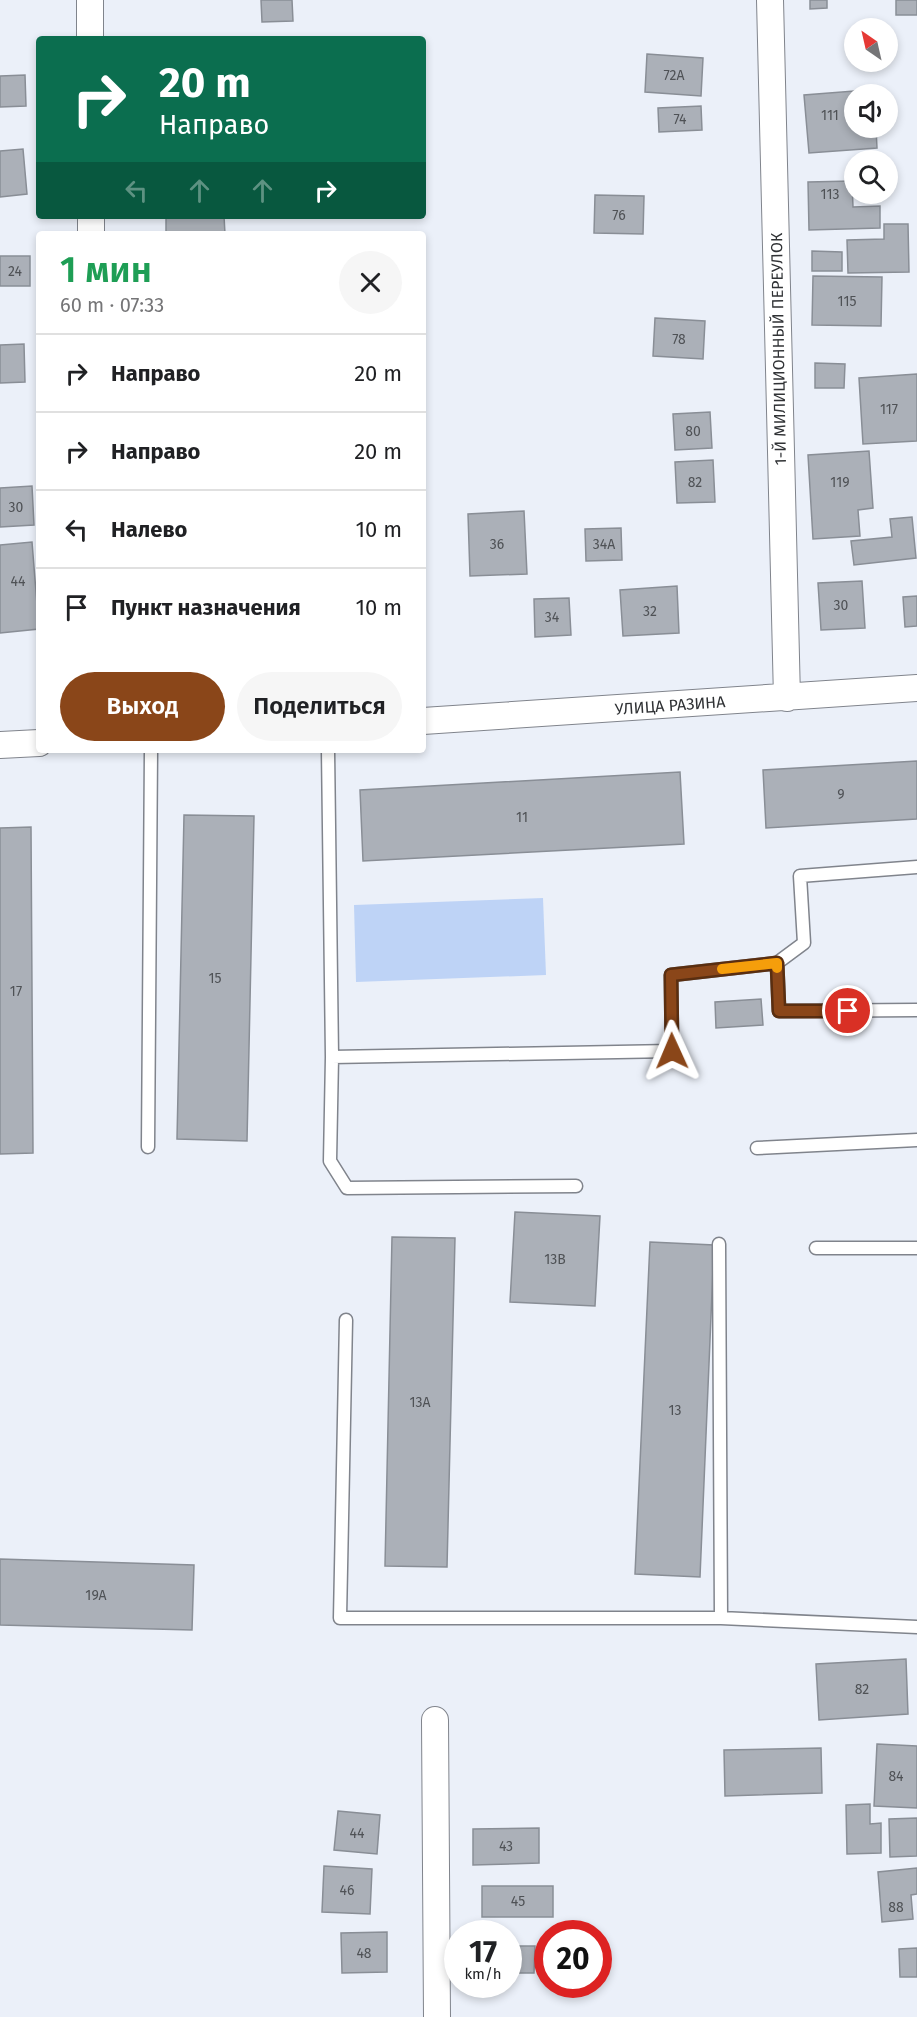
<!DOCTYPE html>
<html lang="ru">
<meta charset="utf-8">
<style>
body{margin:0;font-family:"Fira Sans",sans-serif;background:#f6f6f6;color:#202124;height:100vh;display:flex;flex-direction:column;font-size:22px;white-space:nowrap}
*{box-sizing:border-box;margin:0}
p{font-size:20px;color:#757577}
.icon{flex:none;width:33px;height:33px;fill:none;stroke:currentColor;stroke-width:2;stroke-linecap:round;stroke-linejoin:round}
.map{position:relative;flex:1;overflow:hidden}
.panel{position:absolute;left:36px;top:231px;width:390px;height:522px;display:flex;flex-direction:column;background:#fff;border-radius:6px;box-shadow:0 3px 9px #0003}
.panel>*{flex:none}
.banner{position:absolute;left:36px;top:36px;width:390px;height:183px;border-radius:6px;box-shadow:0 3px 9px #0003;background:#0b6e4f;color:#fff;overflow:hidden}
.needle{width:39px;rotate:326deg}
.buttons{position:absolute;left:844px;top:18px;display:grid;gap:12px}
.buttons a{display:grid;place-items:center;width:54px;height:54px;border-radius:50%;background:#fff;box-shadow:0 3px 9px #0003;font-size:30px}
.speed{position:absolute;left:444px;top:1920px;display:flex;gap:12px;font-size:30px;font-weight:700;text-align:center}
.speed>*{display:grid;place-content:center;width:78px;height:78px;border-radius:50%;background:#fff;box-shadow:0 3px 9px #0003;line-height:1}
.speed small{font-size:15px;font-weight:400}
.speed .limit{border:9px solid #d22;background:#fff;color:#111}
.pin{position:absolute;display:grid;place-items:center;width:51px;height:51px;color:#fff;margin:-26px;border:3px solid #fff;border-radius:50%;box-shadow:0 2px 6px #0007}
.me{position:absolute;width:66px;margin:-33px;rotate:359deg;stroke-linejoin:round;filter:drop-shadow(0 0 4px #0008)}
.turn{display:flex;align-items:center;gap:21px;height:126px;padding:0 24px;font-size:27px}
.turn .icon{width:78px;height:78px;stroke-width:2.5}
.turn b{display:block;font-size:42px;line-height:51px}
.lanes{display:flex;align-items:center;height:57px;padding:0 24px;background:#0003;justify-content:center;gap:30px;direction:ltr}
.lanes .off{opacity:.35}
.round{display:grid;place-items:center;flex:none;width:63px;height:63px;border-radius:32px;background:#f6f6f6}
.headline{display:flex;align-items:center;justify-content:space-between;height:102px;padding:0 24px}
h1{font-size:36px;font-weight:600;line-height:45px;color:#1e9e55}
.button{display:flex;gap:12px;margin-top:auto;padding:12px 24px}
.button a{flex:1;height:69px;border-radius:36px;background:#8a4619;color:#fff;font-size:24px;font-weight:600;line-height:69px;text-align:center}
.button a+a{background:#f6f6f6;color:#202124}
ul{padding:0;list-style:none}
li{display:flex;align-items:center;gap:18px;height:78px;padding:0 24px;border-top:2px solid #e0e0e0}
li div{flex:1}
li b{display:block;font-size:22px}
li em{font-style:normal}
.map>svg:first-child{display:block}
</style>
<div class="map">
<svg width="917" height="2017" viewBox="0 0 917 2017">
<rect width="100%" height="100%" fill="#ebf0f9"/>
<!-- green -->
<path fill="#bed3f6" d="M543,898L546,975L356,982L354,905Z"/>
<!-- building -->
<path fill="#abb0b8" stroke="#898e96" stroke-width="1.5" d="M261,0H292L293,21L262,22Z
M810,0H827V8L810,9Z
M896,0H917V15H896Z
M647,54L703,58L701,96L645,92Z
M25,75L26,106L0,107V76Z
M854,91L855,128H876L877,148L809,153L804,95Z
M701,106L702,130L659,132L658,108Z
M23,149L27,194L0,197V151Z
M852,181L853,207L880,206V228L809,230L808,182Z
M595,195L644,196L643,234L594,233Z
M166,216H224L225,234H166Z
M884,224H908L909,272L848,273L847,240L884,239Z
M812,251L842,252V271H812Z
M0,256H30V286H0Z
M813,276L882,277L881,326L812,325Z
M655,318L705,321L703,359L653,356Z
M24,344L25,382L0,383V345Z
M815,363L845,364L844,388H815Z
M917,374V441L863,444L859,378Z
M710,412L712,448L675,450L673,414Z
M869,451L873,508L858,510L860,536L813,539L808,455Z
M713,460L715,502L677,503L675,462Z
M32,486L34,525L0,527V488Z
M524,511L527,574L470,576L468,514Z
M912,517L916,558L854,565L851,541L892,537L890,519Z
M621,528L622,560L586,561L585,529Z
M32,542L39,629L0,633V545Z
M862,581L865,628L821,630L818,583Z
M677,586L679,633L623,636L620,590Z
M917,596V626L905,627L903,597Z
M569,598L571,635L535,637L534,599Z
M917,761V819L766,828L763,770Z
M680,772L684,844L363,861L360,790Z
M184,815L254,816L247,1141L177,1139Z
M31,827L33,1153L0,1154V828Z
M761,999L763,1025L716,1028L715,1002Z
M515,1212L600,1216L595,1306L510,1302Z
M392,1237L455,1238L447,1567L385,1566Z
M650,1242L714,1245L700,1577L635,1574Z
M0,1559L194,1565L192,1630L0,1625Z
M906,1659L908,1714L819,1720L816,1664Z
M877,1744L917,1746V1808L874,1806Z
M821,1748L822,1793L725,1796L724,1750Z
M870,1804V1824L881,1823V1853L847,1854L846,1805Z
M338,1811L380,1815L377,1854L334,1850Z
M917,1818V1856L890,1857L889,1819Z
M539,1828V1863L473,1865V1829Z
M324,1866L372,1869L370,1914L322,1912Z
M917,1868V1894L911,1895L913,1919L882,1922L878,1872Z
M482,1886H553V1917H482Z
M387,1932V1972L342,1973L341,1933Z
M508,1946H535L534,1973H508Z
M917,1948V1977H900L899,1949Z"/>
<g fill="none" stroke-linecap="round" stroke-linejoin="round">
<!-- lane casing -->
<g stroke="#80848c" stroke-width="15">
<path id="lane" d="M328,750L332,1057L330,1161L347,1188L576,1186
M917,867L800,876L804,943L777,963L779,1011L917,1010
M332,1057L672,1051L671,975L777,963
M148,1147L151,750
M757,1148L917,1140
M719,1244L721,1618
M816,1248H917
M346,1320L340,1618H721L917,1627"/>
</g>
<!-- street casing -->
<g stroke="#80848c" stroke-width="28">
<path id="street" d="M90,0V39
M770,0L787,698
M91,216V234
M423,721L917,688
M0,745L39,743
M435,1720L437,2017"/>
</g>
<!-- lane -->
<use href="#lane" stroke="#fff" stroke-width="12"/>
<!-- street -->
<use href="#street" stroke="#fff" stroke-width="26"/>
</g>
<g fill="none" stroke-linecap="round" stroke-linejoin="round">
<!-- route casing -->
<g stroke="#5a2e10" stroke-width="15">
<path id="route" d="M672,1051L671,975L777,963L779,1011H848"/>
</g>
<!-- route -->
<use href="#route" stroke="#8a4619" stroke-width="10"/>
<!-- slow -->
<path stroke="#f59e0b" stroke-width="10" d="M722,969L777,963V968"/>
</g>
<g text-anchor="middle" stroke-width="4.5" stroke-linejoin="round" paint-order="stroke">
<!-- number labels -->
<g font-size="14" fill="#4f5256">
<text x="674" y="80">72А</text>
<text x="830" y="120">111</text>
<text x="680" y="124">74</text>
<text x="830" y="199">113</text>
<text x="619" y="220">76</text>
<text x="15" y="276">24</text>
<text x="847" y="306">115</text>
<text x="679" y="344">78</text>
<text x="889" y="414">117</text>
<text x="693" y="436">80</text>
<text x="695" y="487">82</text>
<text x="840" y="487">119</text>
<text x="16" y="512">30</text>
<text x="497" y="549">36</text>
<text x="604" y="549">34А</text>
<text x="18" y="586">44</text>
<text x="841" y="610">30</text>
<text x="650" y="616">32</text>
<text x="552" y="622">34</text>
<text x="841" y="799">9</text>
<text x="522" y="822">11</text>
<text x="215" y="983">15</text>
<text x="16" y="996">17</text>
<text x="555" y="1264">13В</text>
<text x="420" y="1407">13А</text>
<text x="675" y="1415">13</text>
<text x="96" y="1600">19А</text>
<text x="862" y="1694">82</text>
<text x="896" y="1781">84</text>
<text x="357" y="1838">44</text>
<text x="506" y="1851">43</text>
<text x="347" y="1895">46</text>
<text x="518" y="1906">45</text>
<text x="896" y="1912">88</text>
<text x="364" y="1958">48</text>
</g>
<!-- street labels -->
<g font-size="16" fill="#303235" stroke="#fff">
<text transform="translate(778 349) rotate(-91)" y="6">1-Й МИЛИЦИОННЫЙ ПЕРЕУЛОК</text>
<text transform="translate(670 705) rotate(-4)" y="6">УЛИЦА РАЗИНА</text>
</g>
</g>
</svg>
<div class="buttons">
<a><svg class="needle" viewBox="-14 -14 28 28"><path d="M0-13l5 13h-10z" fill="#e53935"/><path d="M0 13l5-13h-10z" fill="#757577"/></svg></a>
<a><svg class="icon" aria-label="sound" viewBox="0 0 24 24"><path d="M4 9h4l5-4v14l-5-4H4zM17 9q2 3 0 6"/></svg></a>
<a><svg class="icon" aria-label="search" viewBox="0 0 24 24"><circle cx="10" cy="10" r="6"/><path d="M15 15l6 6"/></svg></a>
</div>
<div class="speed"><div>17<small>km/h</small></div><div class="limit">20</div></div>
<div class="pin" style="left:848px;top:1011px;background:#d93025"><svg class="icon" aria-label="arrive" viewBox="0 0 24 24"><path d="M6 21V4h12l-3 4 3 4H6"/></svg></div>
<svg class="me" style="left:672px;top:1051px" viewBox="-20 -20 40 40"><path d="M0-17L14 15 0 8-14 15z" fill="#8a4619" stroke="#fff" stroke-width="4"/></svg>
<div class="banner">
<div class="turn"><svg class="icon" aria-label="right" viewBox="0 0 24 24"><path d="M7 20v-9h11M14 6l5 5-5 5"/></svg><div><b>20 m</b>Направо</div></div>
<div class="lanes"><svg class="icon off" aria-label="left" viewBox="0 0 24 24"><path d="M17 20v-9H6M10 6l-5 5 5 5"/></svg><svg class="icon off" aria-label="ahead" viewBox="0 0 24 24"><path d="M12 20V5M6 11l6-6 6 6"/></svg><svg class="icon off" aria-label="ahead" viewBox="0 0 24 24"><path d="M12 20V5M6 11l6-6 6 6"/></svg><svg class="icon" aria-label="right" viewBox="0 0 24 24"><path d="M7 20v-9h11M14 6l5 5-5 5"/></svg></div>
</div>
<section class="panel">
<div class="headline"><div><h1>1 мин</h1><p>60 m · 07:33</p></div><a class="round"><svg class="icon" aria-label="close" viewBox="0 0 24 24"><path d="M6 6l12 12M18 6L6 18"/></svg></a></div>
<ul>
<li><svg class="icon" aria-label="right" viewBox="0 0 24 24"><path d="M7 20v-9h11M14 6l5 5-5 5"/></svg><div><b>Направо</b></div><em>20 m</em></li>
<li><svg class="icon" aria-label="right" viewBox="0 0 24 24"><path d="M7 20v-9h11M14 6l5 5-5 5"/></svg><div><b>Направо</b></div><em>20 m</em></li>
<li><svg class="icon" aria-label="left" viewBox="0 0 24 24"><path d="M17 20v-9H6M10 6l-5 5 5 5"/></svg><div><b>Налево</b></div><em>10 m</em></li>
<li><svg class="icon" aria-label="arrive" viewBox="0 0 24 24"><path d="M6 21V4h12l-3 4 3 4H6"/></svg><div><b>Пункт назначения</b></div><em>10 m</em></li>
</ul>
<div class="button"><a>Выход</a><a>Поделиться</a></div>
</section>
</div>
